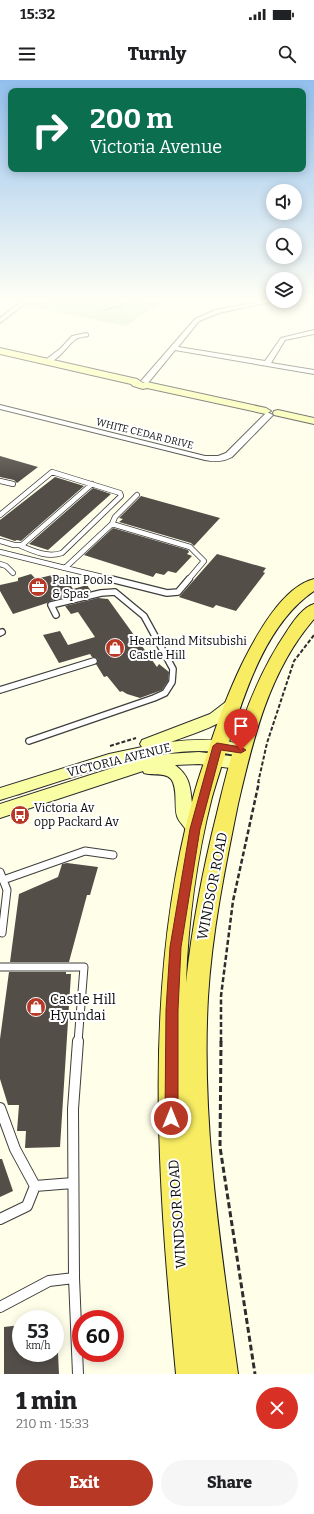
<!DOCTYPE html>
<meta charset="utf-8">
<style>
body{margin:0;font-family:Bitter,serif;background:#f6f6f6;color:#202124;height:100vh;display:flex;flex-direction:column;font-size:15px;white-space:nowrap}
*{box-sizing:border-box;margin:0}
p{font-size:13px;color:#757577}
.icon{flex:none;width:22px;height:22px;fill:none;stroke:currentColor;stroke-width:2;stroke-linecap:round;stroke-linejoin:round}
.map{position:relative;height:1294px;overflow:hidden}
.sheet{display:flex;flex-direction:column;background:#fff;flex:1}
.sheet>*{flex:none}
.top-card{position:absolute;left:8px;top:8px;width:298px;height:84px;border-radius:8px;box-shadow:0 2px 10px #0003;background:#0b6e4f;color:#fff;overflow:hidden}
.tools{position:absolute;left:266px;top:104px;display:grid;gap:8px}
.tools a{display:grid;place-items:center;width:36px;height:36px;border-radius:50%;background:#fff;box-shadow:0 2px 10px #0003;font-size:20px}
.speed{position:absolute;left:12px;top:1230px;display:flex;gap:8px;font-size:20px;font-weight:700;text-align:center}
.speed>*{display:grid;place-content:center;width:52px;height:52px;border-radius:50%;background:#fff;box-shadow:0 2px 10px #0003;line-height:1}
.speed small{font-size:10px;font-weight:400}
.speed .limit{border:6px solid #d22;background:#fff;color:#111}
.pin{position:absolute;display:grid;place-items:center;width:34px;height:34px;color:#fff;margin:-41px -17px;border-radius:50% 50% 50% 0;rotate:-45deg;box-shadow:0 0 4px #0007}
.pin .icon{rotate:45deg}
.me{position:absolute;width:44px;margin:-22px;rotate:0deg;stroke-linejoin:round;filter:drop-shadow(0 0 3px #0008)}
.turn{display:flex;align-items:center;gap:14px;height:84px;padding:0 16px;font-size:18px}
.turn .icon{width:52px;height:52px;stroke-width:2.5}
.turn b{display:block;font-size:28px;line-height:34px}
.round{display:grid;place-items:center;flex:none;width:42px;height:42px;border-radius:21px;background:#f6f6f6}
.summary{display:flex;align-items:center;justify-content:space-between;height:68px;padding:0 16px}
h1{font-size:24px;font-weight:800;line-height:30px}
.primary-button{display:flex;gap:8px;margin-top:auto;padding:8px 16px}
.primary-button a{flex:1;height:46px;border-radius:24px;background:#b83826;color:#fff;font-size:16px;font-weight:800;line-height:46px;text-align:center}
.primary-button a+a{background:#f6f6f6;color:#202124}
.status{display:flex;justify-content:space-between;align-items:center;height:28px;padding:0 20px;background:#fff;direction:ltr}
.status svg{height:11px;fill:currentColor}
header{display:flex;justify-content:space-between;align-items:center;height:52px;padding:0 16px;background:#fff;font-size:18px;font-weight:800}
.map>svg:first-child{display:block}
</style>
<div class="status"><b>15:32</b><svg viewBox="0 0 49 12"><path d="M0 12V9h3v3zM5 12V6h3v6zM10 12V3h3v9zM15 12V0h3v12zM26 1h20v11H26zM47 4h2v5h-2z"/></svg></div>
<header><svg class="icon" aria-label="menu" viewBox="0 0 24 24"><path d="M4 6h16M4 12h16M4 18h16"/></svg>Turnly<svg class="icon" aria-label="search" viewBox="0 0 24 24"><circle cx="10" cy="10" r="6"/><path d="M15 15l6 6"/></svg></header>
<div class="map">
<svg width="314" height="1294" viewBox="0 0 314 1294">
<rect width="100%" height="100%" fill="#fffee9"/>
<!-- green -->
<path fill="#c6e8b5" d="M41,219H138L160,223L126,246L27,226Z"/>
<!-- building -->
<path fill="#534e48" d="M0,376L38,387L17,403L14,400L0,397Z
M55,397L84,406L21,461L17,460L15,461L0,456V440Z
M93,408L111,414L48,470L29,464Z
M141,416L220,438L194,466L191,463L119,442L123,439L119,438Z
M113,448L188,470L189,472L187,474L192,476L176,493L168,491L164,495L156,493L153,497L84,475Z
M217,474L266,488L263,492L265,493L236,531L216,525L213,528L179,517Z
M31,494L36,499L56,494L58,497L62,496L64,498H66L73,509L87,505L91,511L50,521L47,523L13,534L0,511V505L18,501V498Z
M98,518L108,519L157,587L159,584L169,592L168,601L162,610L140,618L127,614L122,611L120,612L107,596L104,597L96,584L98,582L97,578L92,577L90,574L59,583L43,555L60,551L68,565L95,557L78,532L71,534L65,526Z
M67,783L98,787L90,815H87L69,882H10L19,814L58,797L62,784Z
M9,892H66V894H71L60,1067L25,1068L26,1051H17L19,1025H8L0,999V959Z
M0,1079H2L13,1111L0,1117Z
M21,1245V1273H58L59,1294H4V1247Z"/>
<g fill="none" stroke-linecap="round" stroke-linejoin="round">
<!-- lane-far4 casing -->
<g stroke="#3e3e3e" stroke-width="4.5">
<path id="lane-far4" d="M31,220L46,222"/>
</g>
<!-- lane-far3 casing -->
<g stroke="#3e3e3e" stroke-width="6">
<path id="lane-far3" d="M0,401L13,404
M0,435L52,392L120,413L121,416L62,473C47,478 33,471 19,465
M112,444L115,437L137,415
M0,461L14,465H22L92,404
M0,472L65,488
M0,484L6,486L13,493
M65,488L115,500
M65,488L112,444L190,467L204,481L188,500"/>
</g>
<!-- lane-far2 casing -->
<g stroke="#3e3e3e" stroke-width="8">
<path id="lane-far2" d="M111,499L167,513L178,512L189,499
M0,553L2,552
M0,610L94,581
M29,661L154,618L165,613L172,602L173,589L144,536L115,512L101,513L51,525L56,535"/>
</g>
<!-- lane-far1 casing -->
<g stroke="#3e3e3e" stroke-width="9">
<path id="lane-far1" d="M0,792L7,810L2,853
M3,800L85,771L113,775
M0,887H84L78,962"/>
</g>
<!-- lane casing -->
<g stroke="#3e3e3e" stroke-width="12">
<path id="lane" d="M0,1028L15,1069L35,1106L27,1126L0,1139
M35,1106L73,1103
M0,1227L49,1201L74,1198
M78,1294L74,1198L73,1029L78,961"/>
</g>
<!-- street casing -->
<g stroke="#3e3e3e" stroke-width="2">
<path id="street" d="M28,219H35L22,226L0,243V238L18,224Z
M273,219V221H275L219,233L199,241L178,267L265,281L281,258L314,250V254L285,260L271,283L314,290V294L175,270L148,303H145L141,301L195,239L215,230Z
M86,253L88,254V256C85,257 79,257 76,259C67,265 56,285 44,283V281L61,268L72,256Z
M0,325L205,376H218L226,373L266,333H269L273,335L232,377C223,382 215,382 205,380L0,329Z"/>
</g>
<!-- secondary casing -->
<g stroke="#2d2d2d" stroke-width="2">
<path id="secondary" d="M0,268L137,299L143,303L147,302L266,328L271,331L266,334L147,308L143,309L133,306L131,304L0,274Z
M278,330L314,338V344L274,335L273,333L274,331Z
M233,620L239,621L241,625C229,644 191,654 171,662C196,659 222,658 247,666L249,670L247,674C237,677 227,673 217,672C200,670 182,671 165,674C108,683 54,704 0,720V708L109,674L142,667L140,664L142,660L210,634L227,621Z
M199,672L238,677L244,679L246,683L244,687L238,689L199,684L175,685C194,699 189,713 194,733C196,738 201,744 204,749L201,754C192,757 189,754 184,747C182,744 178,740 177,736C174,726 178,708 171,699C165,692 152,696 144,693L143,691L0,738V724L137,680L167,674Z"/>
</g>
<!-- primary casing -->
<g stroke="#1c1c1c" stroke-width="2">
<path id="primary" d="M314,499V511C268,542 246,608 230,659C224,678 218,697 212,717C197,776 188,842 186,903C192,846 203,789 217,733C232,669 249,607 287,551C293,542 303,527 314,524V539C269,591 253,659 238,724C225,788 212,852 208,917C201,1043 221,1169 238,1294H176C158,1103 142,906 193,718C197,703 202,688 207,674C217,643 228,613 242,584C256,556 282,507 314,499Z"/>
</g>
<!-- path-far3 -->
<path stroke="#2d2d2d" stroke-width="1" stroke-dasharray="2.5 1" stroke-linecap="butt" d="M103,230L123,226L121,223L116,221"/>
<!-- path-far2 -->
<path stroke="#2d2d2d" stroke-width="2" stroke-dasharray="4 2" stroke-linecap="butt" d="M110,666L136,658
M258,703L267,663L294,581L314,555"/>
<!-- path-far1 -->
<path stroke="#2d2d2d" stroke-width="2.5" stroke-dasharray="5 2.5" stroke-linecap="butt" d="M221,962V916L233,821L259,702"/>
<!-- path -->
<path stroke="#2d2d2d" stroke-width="3" stroke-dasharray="6 3" stroke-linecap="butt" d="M221,961L220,1067L255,1294"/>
<!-- lane-far4 -->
<use href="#lane-far4" stroke="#fff" stroke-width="3.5"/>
<!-- lane-far3 -->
<use href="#lane-far3" stroke="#fff" stroke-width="4.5"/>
<!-- lane-far2 -->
<use href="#lane-far2" stroke="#fff" stroke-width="5.5"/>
<!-- lane-far1 -->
<use href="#lane-far1" stroke="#fff" stroke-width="7"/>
<!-- lane -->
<use href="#lane" stroke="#fff" stroke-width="10"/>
<!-- street -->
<use href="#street" fill="#fff" fill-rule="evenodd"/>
<!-- secondary -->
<use href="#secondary" fill="#f9fea5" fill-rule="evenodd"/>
<!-- primary -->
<use href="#primary" fill="#f7ec62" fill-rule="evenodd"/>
</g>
<!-- sky -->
<linearGradient id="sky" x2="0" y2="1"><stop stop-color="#91bfed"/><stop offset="0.55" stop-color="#fffff5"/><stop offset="1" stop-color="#fffff5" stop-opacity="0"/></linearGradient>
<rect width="314" height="400" fill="url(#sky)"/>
<!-- route -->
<path fill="#b83826" stroke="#782419" d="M217,663L241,667L246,670L241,673L221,670L200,749L181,867L178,930V1038L176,1043L171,1045L167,1043L165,1038L166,930L170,867L190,749L213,666Z"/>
<!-- icons -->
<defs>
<g id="office-disc" transform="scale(1)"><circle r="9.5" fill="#b83826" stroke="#fff"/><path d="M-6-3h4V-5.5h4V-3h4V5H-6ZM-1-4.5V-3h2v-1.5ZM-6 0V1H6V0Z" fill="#fff"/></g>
<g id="shop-disc" transform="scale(1)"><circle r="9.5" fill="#b83826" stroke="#fff"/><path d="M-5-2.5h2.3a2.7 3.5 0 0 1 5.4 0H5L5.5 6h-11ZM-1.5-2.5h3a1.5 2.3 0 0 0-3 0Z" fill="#fff"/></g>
<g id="bus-disc" transform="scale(1)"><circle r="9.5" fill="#b83826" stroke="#fff"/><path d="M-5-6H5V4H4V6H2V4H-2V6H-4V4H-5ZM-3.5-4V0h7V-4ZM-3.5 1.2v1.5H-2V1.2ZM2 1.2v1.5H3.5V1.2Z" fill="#fff"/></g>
</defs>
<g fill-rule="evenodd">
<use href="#office-disc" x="38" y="507"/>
<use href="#shop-disc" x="115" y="568"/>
<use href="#bus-disc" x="20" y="735"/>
<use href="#shop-disc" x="36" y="927"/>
</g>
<g text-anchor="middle" stroke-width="4" stroke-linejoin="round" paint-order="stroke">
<!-- far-street labels -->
<g font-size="10" fill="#0b0b0b" stroke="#fff">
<text transform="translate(145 353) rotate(14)" y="4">WHITE CEDAR DRIVE</text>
</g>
<!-- poi labels -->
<g font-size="12" fill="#0b0b0b" stroke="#fff" text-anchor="start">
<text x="52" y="504">Palm Pools<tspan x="52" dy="14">&amp; Spas</tspan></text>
<text x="129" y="565">Heartland Mitsubishi<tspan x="129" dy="14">Castle Hill</tspan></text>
<text x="34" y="732">Victoria Av<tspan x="34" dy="14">opp Packard Av</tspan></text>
</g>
<!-- street labels -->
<g font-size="12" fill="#0b0b0b" stroke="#fff">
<text transform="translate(119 680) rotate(-14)" y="4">VICTORIA AVENUE</text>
</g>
<!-- near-street labels -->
<g font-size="14" fill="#0b0b0b" stroke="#fff">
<text transform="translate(212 806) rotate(-79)" y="5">WINDSOR ROAD</text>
<text transform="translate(177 1134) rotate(-94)" y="5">WINDSOR ROAD</text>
</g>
<!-- near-poi labels -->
<g font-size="14" fill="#0b0b0b" stroke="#fff" text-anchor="start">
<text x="50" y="924">Castle Hill<tspan x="50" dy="16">Hyundai</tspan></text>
</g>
</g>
</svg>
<div class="tools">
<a><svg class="icon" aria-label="sound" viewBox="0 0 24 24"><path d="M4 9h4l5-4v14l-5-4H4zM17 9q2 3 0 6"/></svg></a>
<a><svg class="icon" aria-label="search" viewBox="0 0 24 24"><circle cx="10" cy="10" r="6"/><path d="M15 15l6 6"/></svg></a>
<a><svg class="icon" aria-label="layers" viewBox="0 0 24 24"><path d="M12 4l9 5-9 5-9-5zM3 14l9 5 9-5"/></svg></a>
</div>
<div class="speed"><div>53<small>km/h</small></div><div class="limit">60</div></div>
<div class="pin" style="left:241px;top:670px;background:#d93025"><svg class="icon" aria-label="arrive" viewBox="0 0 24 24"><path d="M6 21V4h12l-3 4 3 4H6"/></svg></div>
<svg class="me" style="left:171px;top:1038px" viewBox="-20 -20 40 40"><circle r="17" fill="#b83826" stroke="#fff" stroke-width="3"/><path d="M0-11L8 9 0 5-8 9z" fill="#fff"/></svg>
<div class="top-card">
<div class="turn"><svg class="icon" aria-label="right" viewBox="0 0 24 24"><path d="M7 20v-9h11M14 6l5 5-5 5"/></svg><div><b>200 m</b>Victoria Avenue</div></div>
</div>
</div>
<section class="sheet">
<div class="summary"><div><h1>1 min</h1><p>210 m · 15:33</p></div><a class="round" style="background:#d93025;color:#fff"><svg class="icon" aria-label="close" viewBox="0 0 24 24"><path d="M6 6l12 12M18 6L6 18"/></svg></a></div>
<div class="primary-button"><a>Exit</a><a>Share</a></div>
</section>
